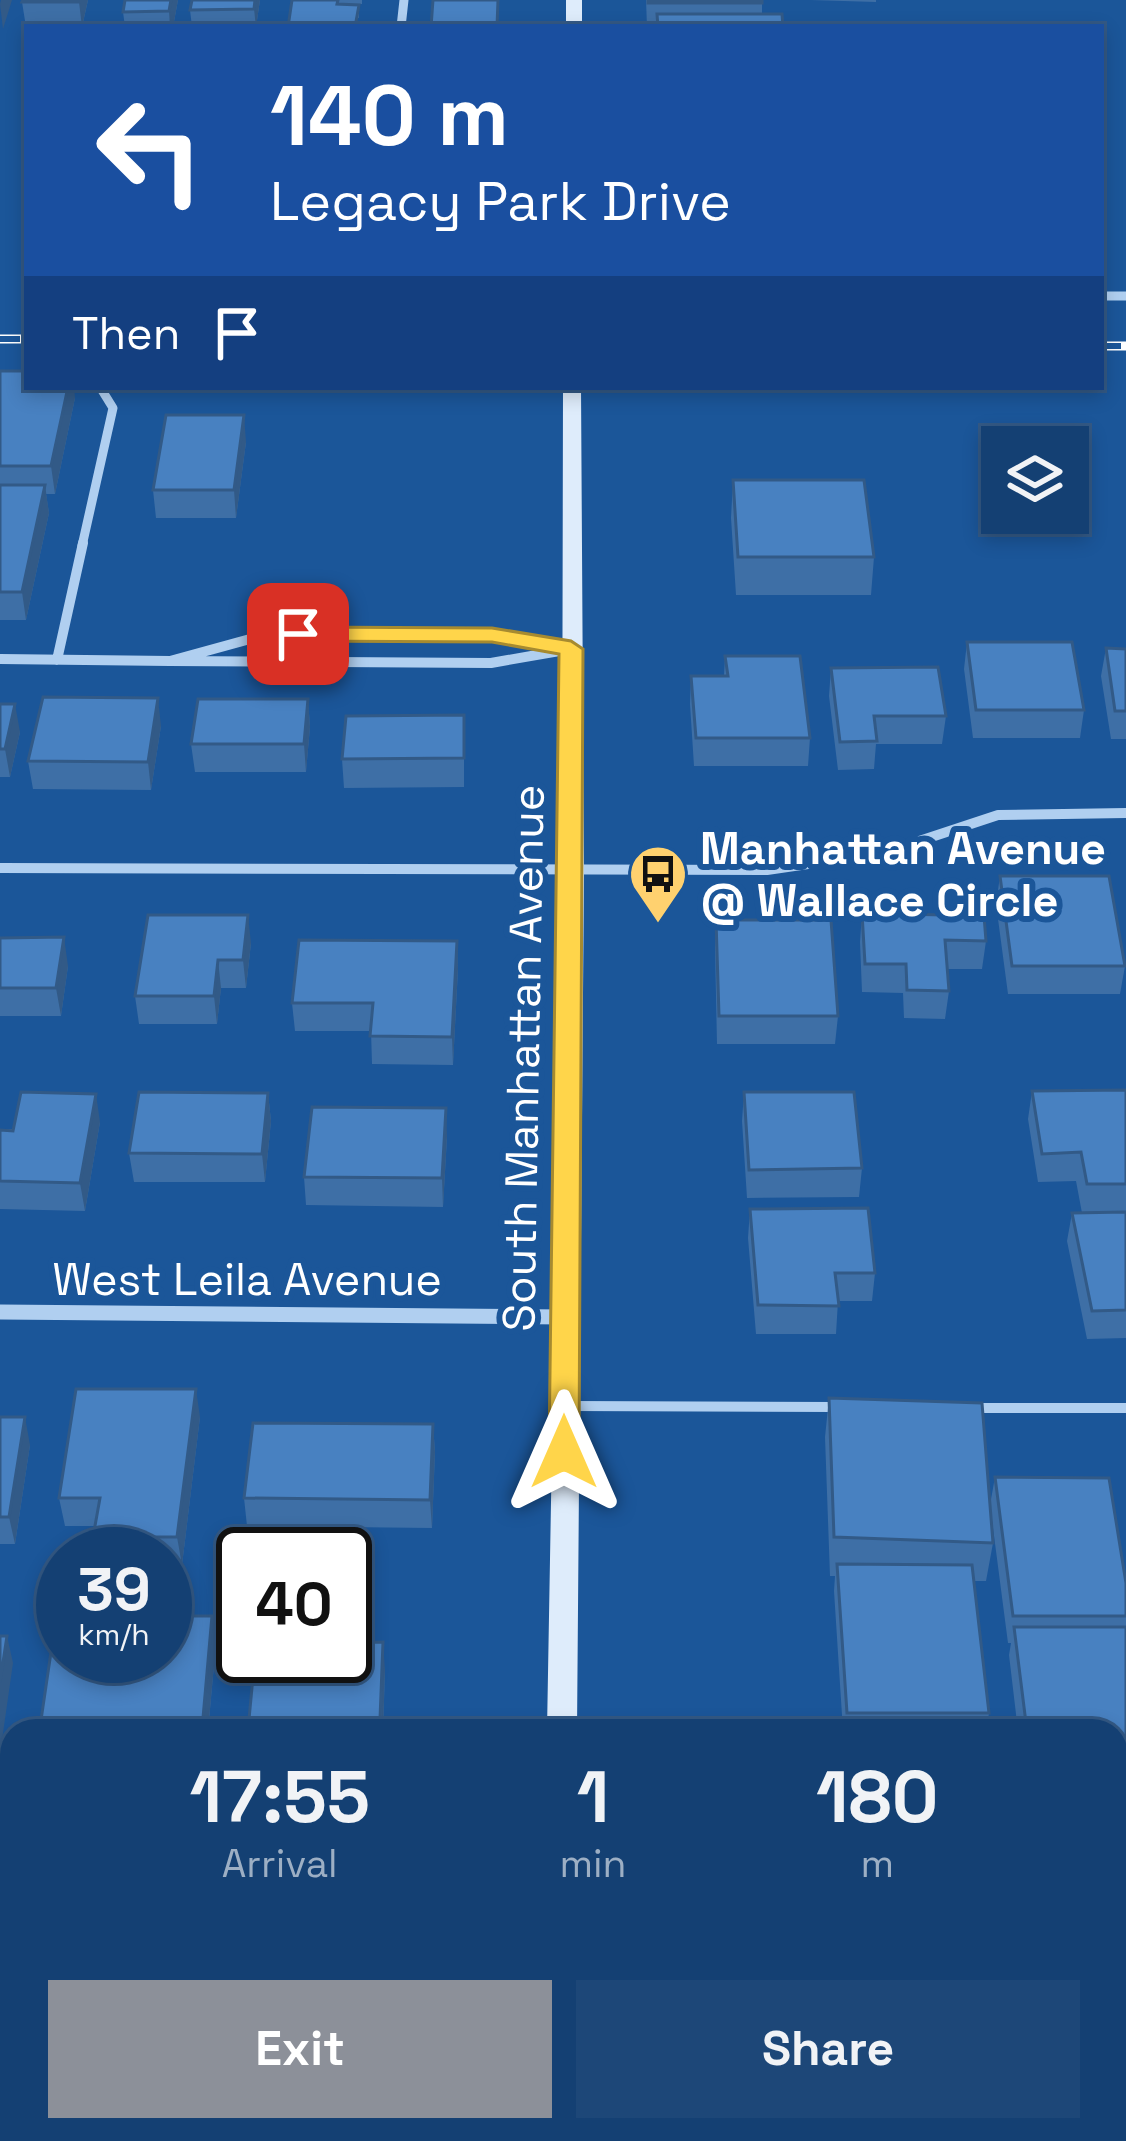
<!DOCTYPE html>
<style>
body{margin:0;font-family:"Space Grotesk",sans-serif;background:#1d4778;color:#f1f3f6;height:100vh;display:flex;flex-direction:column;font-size:45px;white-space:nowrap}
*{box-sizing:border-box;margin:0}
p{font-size:39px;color:#9dafc4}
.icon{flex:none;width:66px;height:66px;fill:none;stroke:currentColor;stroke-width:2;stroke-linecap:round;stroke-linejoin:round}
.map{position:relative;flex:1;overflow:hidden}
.panel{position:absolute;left:0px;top:1719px;width:1128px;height:423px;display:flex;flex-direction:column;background:#144073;border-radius:36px 36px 0 0;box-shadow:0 6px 18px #0003,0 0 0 3px #335985}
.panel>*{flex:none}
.banner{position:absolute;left:24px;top:24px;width:1080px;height:366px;border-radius:0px;box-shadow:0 6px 18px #0003,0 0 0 3px #335985;background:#1a4fa0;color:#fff;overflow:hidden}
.buttons{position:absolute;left:981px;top:426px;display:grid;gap:24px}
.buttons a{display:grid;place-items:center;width:108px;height:108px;border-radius:0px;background:#144073;box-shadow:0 6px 18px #0003,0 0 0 3px #335985;font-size:60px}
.speed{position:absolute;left:36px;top:1527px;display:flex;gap:24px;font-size:60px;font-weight:700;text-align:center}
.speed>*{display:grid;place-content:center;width:156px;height:156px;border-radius:50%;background:#144073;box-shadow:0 6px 18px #0003,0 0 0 3px #335985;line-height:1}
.speed small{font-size:30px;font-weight:400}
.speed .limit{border:6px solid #111;border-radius:18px;background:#fff;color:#111}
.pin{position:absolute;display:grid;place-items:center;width:102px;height:102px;color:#fff;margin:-51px;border-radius:24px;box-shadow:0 6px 18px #0006}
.me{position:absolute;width:132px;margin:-66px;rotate:0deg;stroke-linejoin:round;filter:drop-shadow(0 0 9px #0008)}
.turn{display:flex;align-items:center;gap:42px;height:252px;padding:0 48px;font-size:54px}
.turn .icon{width:156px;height:156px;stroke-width:2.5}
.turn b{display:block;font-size:84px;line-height:102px}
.then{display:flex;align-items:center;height:114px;padding:0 48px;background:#0003;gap:24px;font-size:45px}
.eta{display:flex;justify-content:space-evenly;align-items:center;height:204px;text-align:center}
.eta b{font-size:72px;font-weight:600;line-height:84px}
.primary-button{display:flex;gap:24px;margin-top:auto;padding:24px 48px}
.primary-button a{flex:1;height:138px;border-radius:0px;background:#8c9099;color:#fff;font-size:48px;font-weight:600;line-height:138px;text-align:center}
.primary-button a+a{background:#1d4778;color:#f1f3f6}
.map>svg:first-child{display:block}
</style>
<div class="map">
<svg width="1126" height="2141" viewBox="0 0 1126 2141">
<rect width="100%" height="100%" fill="#1b5699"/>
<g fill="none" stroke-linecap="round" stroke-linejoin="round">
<!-- lane -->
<path stroke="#b0cff0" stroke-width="10" d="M570,1406L835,1407
M972,1408H1126"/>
<!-- street-far2 -->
<path stroke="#b0cff0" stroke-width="9" d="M401,27L404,0
M1101,296H1126
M82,546L113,408L100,387"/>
<!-- street-far1 -->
<path stroke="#b0cff0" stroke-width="10" d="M272,633L492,636L571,649L491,663L170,661Z
M0,659L170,661
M57,660L83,543
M0,868L767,870L883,853L998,815L1126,813"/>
<!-- street -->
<path stroke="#b0cff0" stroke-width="15" d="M0,1312L565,1317
M0,1942H12
M1116,1951H1126"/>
<!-- secondary -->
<path fill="#deecfb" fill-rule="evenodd" d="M566,0H582V27H566Z
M563,387H581L584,872L577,1731H547L562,872Z
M542,2130H574V2141H542Z"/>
<!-- rail casing -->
<g stroke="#fff" stroke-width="9">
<path id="rail" d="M0,339H27
M1101,346H1126"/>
</g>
<!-- rail -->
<use href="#rail" stroke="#1b5699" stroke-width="6" stroke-dasharray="20" stroke-linecap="butt"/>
</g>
<!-- wall -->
<path fill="#3e6fa6" d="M88,0L82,27H26L22,2Z
M125,0H178L173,27H125L123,12Z
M260,0L256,27H192L190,10Z
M292,0H362V4H339L359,5V18Z
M646,0H762V14L783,27H647Z
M810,0H876V2Z
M0,371L75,398L55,494H46L49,513L26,620H0Z
M246,442L236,518H156L153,490Z
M733,480L874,557L871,595H736L731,518Z
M967,642L1084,710L1080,738H973L964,669Z
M1106,648L1126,649V739H1111L1101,676Z
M725,656L810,738L808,766H694L690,704L691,676H724Z
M831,668L946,716L942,744H876L874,769L838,770L829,696Z
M308,699L310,727L306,772H195L191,744Z
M0,704L20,732L10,777H0Z
M464,715V787L344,788L342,759Z
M161,726L151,790L33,789L28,761Z
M1000,876L1125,966L1120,994H1008L996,904Z
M862,913L986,941L982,969H947L949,991L945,1019L904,1018L903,993L862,992L860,942Z
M716,920L838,1016L835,1044H717L715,948Z
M0,938L68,966L61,1016H0Z
M457,941L458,969L453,1065L372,1064L371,1031H295L292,1003Z
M251,943L246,988H221L217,1024H139L135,996Z
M1126,1090V1338L1087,1339L1067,1241L1072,1213H1082L1076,1181L1038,1182L1028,1119L1032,1091Z
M744,1092L862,1168L859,1197L747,1198L742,1121Z
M268,1093L271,1121L265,1182H134L129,1153Z
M100,1122L85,1211L0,1209V1130Z
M447,1137L443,1207L306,1205L304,1177Z
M750,1209L875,1273L872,1301H838L836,1334H756L748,1238Z
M829,1398L993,1543L986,1581H974L989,1713L986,1731H843L834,1591L835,1576H830L825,1437Z
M0,1417L30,1445L15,1544H0Z
M200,1417L182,1565H165V1554H96L93,1537L95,1526H65L59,1498Z
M433,1424L435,1452L432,1528L247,1526L244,1498Z
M995,1477L1126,1583V1811H1116V1731H1018L1009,1655L1011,1643H1008L990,1505Z
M216,1643L208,1731H44L41,1720Z
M385,1670L383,1731H251L249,1719Z
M952,2130H1116L1126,2141H953Z"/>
<!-- shaded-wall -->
<path fill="#325a87" d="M1,0H12L3,29L0,4Z
M79,0H88L82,27L79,2Z
M171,0H178L173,27H170L169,11Z
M255,0H260L256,27L254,9Z
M68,387H74L75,398L55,494L51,466Z
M244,415L246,442L236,518L234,490Z
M45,485L49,513L26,620L22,592Z
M158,698L161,726L151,790L148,762Z
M308,699L310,727L306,772L304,744Z
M15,704L20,732L10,777L5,749Z
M248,915L251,943L246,988L243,960Z
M64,937L68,966L61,1016L56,988Z
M457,941L458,969L453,1065L452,1037Z
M218,960L221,988L217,1024L214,996Z
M268,1093L271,1121L265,1182L262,1154Z
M96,1094L100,1122L85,1211L80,1183Z
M446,1108L447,1137L443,1207L442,1178Z
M196,1389L200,1417L182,1565L177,1537Z
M25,1417L30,1445L15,1544L9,1517Z
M433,1424L435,1452L432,1528L430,1500Z
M212,1616L216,1643L208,1731H205L203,1718Z
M7,1636L13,1663L0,1754V1682Z
M383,1642L385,1670L383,1731H381Z
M75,2130H85L83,2141H74Z"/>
<!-- building -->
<path fill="#4881c1" stroke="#325a87" stroke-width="3" d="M23,0H79V2H22Z
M125,0H171L169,11L123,12Z
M192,0H255L254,9L190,10Z
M292,0H338L337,4L359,5L355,27H288Z
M433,0H498L497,27H431Z
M648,0H762V3H648Z
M657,14H782L783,27H658Z
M0,371H27V387H68L51,466H0Z
M166,415H244L234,490H153Z
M733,480H864L874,557H738Z
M0,485H45L22,592H0Z
M967,642H1072L1084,710H976Z
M1106,648L1126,649V711H1115Z
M725,656H800L810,738H696L691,676H728Z
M938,667L946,716H874L877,741L840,742L831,668Z
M43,697L158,698L148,762L28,761Z
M198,699H308L304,744H191Z
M0,704H15L5,749H0Z
M464,715V758L342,759L346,716Z
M1000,876H1109L1125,966H1012Z
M862,913L984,916L986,941L945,940L949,991L907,990L906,964H865Z
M148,915H248L243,960H218L214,996H135Z
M716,920H831L838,1016H719Z
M64,937L56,988H0V938Z
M299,940L457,941L452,1037L370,1036L373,1003H292Z
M1126,1090V1184H1087L1081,1152L1042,1154L1032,1091Z
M21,1092L96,1094L80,1183L0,1181V1130L13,1131Z
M139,1092L268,1093L262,1154L129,1153Z
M744,1092H854L862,1168L749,1170Z
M312,1107L446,1108L442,1178L304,1177Z
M868,1208L875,1273H835L839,1306L758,1305L750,1209Z
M1126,1212V1310L1092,1311L1072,1213Z
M76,1389H196L177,1537H93L100,1498H59Z
M829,1398L982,1403L993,1543L834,1537Z
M0,1417H25L9,1517H0Z
M253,1423L433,1424L430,1500L244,1498Z
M995,1477L1109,1478L1126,1583V1616H1013Z
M837,1564L972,1565L989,1713H847Z
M165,1616H212L203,1718L41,1720L56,1618H63V1656H165Z
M1014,1627H1126V1784H1116V1731H1027Z
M0,1636H7L0,1682Z
M383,1642L380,1719H249L255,1656H345V1643Z
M0,2081L12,2082V2130H75L74,2141H0Z
M1116,2089L1125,2090L1126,2141H960L959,2130H1116Z
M184,2130H406L405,2141H183Z
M744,2130H920L921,2141H744Z"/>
<!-- route -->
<path fill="#ffd54a" stroke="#a68a30" stroke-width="3" d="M492,628L571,641L583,649L579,1452L564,1465L549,1452L559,654L492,642L298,641L286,634L298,627Z"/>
<!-- icons -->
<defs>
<g id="bus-pin" transform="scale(3)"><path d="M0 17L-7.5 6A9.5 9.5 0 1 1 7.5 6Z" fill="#ffd16f" stroke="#1b5699"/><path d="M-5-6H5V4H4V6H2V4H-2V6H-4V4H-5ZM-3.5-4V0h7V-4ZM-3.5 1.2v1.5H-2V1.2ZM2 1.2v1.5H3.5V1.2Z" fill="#111"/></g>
</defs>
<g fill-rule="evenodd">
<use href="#bus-pin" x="658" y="874"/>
</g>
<g text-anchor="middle" stroke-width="12" stroke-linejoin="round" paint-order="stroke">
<!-- poi labels -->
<g font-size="45" font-weight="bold" fill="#fff" stroke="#1b5699" text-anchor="start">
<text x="700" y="864">Manhattan Avenue<tspan x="700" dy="52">@ Wallace Circle</tspan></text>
</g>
<!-- street labels -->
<g font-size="45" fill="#fff" stroke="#1b5699">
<text transform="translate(523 1058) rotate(-89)" y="16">South Manhattan Avenue</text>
<text x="247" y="1295">West Leila Avenue</text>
</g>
</g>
</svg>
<div class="buttons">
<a><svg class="icon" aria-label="layers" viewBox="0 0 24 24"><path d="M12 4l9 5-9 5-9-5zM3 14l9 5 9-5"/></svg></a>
</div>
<div class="speed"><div>39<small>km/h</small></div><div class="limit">40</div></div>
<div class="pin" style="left:298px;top:634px;background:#d93025"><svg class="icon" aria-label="arrive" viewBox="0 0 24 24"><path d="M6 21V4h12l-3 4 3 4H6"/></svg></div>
<svg class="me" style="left:564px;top:1452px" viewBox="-20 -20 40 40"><path d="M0-17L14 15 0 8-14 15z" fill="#ffd54a" stroke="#fff" stroke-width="4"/></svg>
<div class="banner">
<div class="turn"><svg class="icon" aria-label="left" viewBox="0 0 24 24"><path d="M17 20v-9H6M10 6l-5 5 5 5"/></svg><div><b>140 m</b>Legacy Park Drive</div></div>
<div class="then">Then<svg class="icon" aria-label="arrive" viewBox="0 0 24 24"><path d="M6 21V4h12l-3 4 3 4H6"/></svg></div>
</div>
<section class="panel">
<div class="eta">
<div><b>17:55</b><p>Arrival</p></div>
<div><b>1</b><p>min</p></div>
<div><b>180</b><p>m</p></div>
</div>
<div class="primary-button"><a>Exit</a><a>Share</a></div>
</section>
</div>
